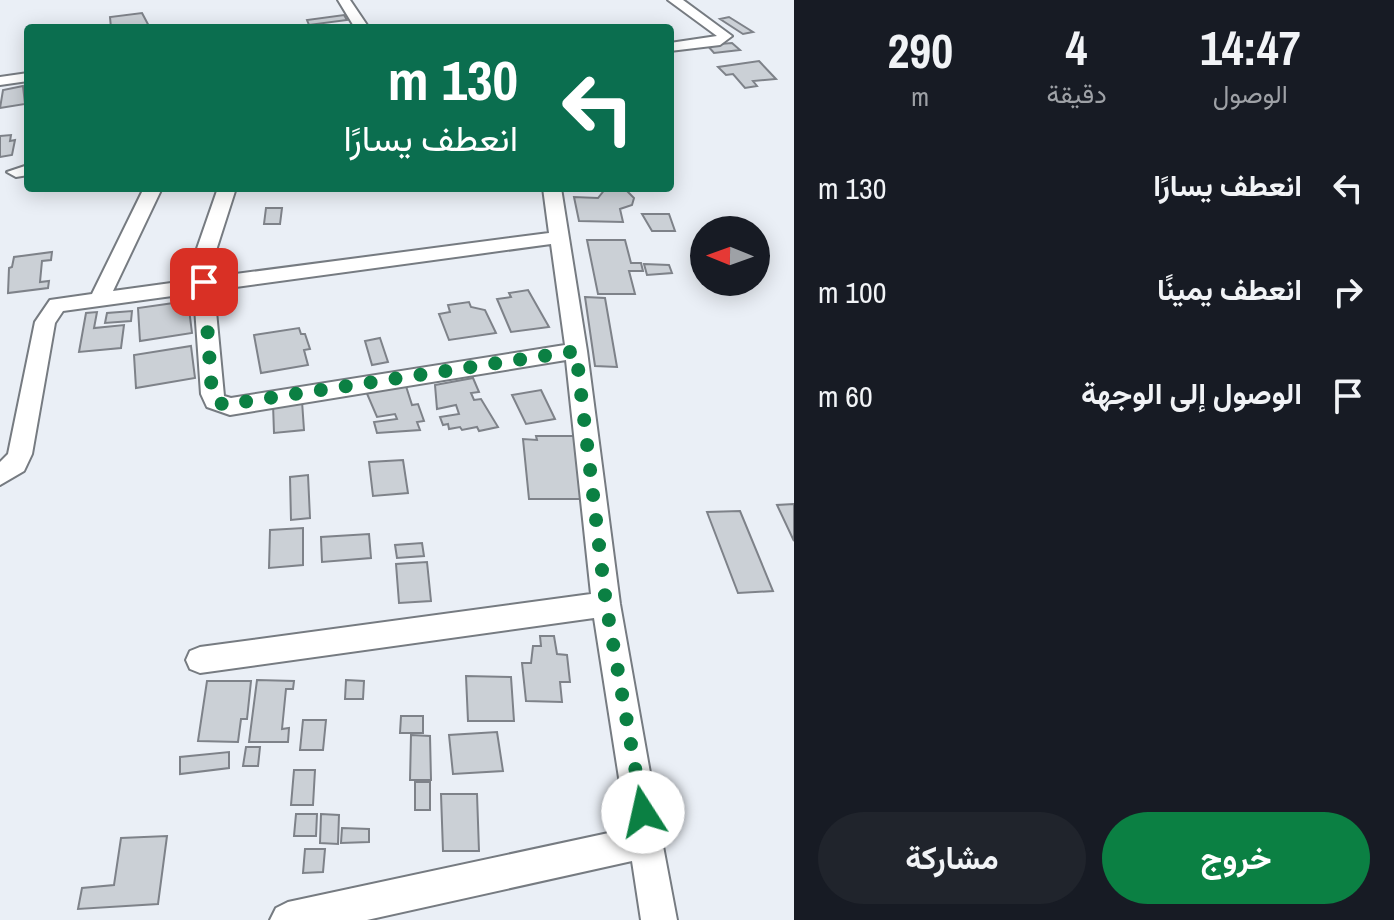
<!DOCTYPE html>
<html lang="ar">
<meta charset="utf-8">
<style>
body{margin:0;font-family:"Archivo Narrow",Vazirmatn,sans-serif;background:#20242c;color:#f1f3f6;direction:rtl;height:100vh;display:flex;flex-direction:column;font-size:30px;white-space:nowrap}
*{box-sizing:border-box;margin:0}
p{font-size:26px;color:#9ea1a6}
.icon{flex:none;width:44px;height:44px;fill:none;stroke:currentColor;stroke-width:2;stroke-linecap:round;stroke-linejoin:round}
.map{position:relative;flex:1;overflow:hidden;direction:ltr}
.details{display:flex;flex-direction:column;background:#171b24;width:600px}
.details>*{flex:none}
.hud{position:absolute;left:24px;top:24px;width:650px;height:168px;border-radius:8px;box-shadow:0 4px 20px #0003;direction:rtl;background:#0b6e4f;color:#fff;overflow:hidden}
.needle{width:52px;rotate:271deg}
.buttons{position:absolute;left:690px;top:216px;display:grid;gap:16px}
.buttons a{display:grid;place-items:center;width:80px;height:80px;border-radius:50%;background:#171b24;box-shadow:0 4px 20px #0003;font-size:40px}
.pin{position:absolute;display:grid;place-items:center;width:68px;height:68px;color:#fff;margin:-34px;border-radius:16px;box-shadow:0 4px 12px #0006}
.me{position:absolute;width:88px;margin:-44px;rotate:350deg;stroke-linejoin:round;filter:drop-shadow(0 0 6px #0008)}
.turn{display:flex;align-items:center;gap:28px;height:168px;padding:0 24px;font-size:36px}
.turn .icon{width:104px;height:104px;stroke-width:2.5}
.turn b{display:block;font-size:56px;line-height:68px}
.eta{display:flex;justify-content:space-evenly;align-items:center;height:136px;text-align:center}
.eta b{font-size:48px;font-weight:700;line-height:56px}
.button{display:flex;gap:16px;margin-top:auto;padding:16px 24px}
.button a{flex:1;height:92px;border-radius:48px;background:#0b8043;color:#fff;font-size:32px;font-weight:700;line-height:92px;text-align:center}
.button a+a{background:#20242c;color:#f1f3f6}
ul{padding:0;list-style:none}
li{display:flex;align-items:center;gap:24px;height:104px;padding:0 24px}
li div{flex:1}
li b{display:block;font-size:30px}
li em{font-style:normal}
main{display:flex;flex:1;min-height:0}
.map>svg:first-child{display:block}
</style>
<main>
<section class="details">
<div class="eta">
<div><b>14:47</b><p>الوصول</p></div>
<div><b>4</b><p>دقيقة</p></div>
<div><b>290</b><p>m</p></div>
</div>
<ul>
<li><svg class="icon" aria-label="left" viewBox="0 0 24 24"><path d="M17 20v-9H6M10 6l-5 5 5 5"/></svg><div><b>انعطف يسارًا</b></div><em>130 m</em></li>
<li><svg class="icon" aria-label="right" viewBox="0 0 24 24"><path d="M7 20v-9h11M14 6l5 5-5 5"/></svg><div><b>انعطف يمينًا</b></div><em>100 m</em></li>
<li><svg class="icon" aria-label="arrive" viewBox="0 0 24 24"><path d="M6 21V4h12l-3 4 3 4H6"/></svg><div><b>الوصول إلى الوجهة</b></div><em>60 m</em></li>
</ul>
<div class="button"><a>خروج</a><a>مشاركة</a></div>
</section>
<div class="map">
<svg width="794" height="920" viewBox="0 0 794 920">
<rect width="100%" height="100%" fill="#eaeff6"/>
<!-- building -->
<path fill="#cbd0d6" stroke="#7e8289" stroke-width="2" d="M142,13L150,28H111L110,17Z
M344,15L347,20L309,25L307,20Z
M729,17L753,32L743,34L720,19Z
M732,43L740,50L714,53L707,45Z
M759,61L776,79L753,81L757,86L745,88L733,74L726,75L718,67Z
M23,86L25,104L0,108L3,90Z
M11,135L10,141L15,140L12,155L0,157V136Z
M606,188L627,191L634,198L632,205L620,209L623,222L579,221L574,197L598,198Z
M266,208H282L280,224H264Z
M642,214H669L675,231H652Z
M587,240H625L631,263H641L643,271H629L635,294H598Z
M52,252L51,260L42,261L40,282L49,281L48,288L8,293L9,268L12,267L14,257Z
M644,264L669,265L672,273L647,275Z
M528,290L549,327L511,332L497,299L511,297L509,293Z
M585,297L605,298L617,367L595,366Z
M188,301L192,333L140,341L138,308Z
M469,302L471,307L485,310L496,333L449,340L439,314L450,312L448,305Z
M132,311L131,321L105,323L107,313Z
M97,312L94,328L124,325L121,348L79,352L86,313Z
M299,328L301,334H305L310,349L304,350L308,365L261,373L254,335Z
M380,338L388,362L372,365L365,341Z
M191,346L195,378L136,388L134,355Z
M473,378L479,392L471,393L474,400L481,399L498,427L479,431L477,427L462,430L460,427L449,429L448,424L443,425L440,417L459,414L456,405L437,409L435,385Z
M405,383L412,405L418,404L424,421L417,422L420,430L377,433L374,422L397,419L395,414L377,417L365,389Z
M541,390L555,419L526,424L512,395Z
M302,401L304,430L274,433L273,404Z
M536,436H575L585,499H529L523,439L537,440Z
M403,460L408,493L373,496L369,462Z
M308,475L310,518L291,520L290,477Z
M794,504V541L777,505Z
M740,511L773,591L738,593L707,512Z
M303,528V565L269,568L270,530Z
M369,534L371,558L322,562L321,537Z
M422,543L424,556L397,558L395,545Z
M427,562L431,601L399,603L396,564Z
M540,636H554L557,654L567,655L570,682H560L562,702L526,701L522,663H531L533,646H541Z
M466,676L511,677L514,721H468Z
M257,680L294,681L293,689H286L282,729L289,728L288,742H249Z
M346,680L364,681L363,699H345Z
M207,681H251L247,719H241L238,742L198,741Z
M401,716H423V733H400Z
M303,720H326L323,750H300Z
M497,732L503,771L453,774L449,735Z
M411,735L430,736L431,780H410Z
M246,747H260L258,766H243Z
M229,752V768L180,774V757Z
M294,770H315L313,805H291Z
M415,782H430V810H415Z
M441,794H477L479,851H443Z
M296,814H317L316,836H294Z
M321,814L339,815L338,844L320,843Z
M342,828L369,829V842L341,843Z
M167,836L158,904L78,909L82,888L114,885L121,838Z
M305,849H325L323,872L303,873Z"/>
<g fill="none" stroke-linecap="round" stroke-linejoin="round">
<!-- minor casing -->
<g stroke="#767b81" stroke-width="4">
<path id="minor" d="M338,0H350L369,28H355Z
M668,0H683L732,36L720,45L670,51V43L717,36Z
M28,73V81L0,85V77Z
M28,165V175L16,177L7,172Z
M144,188H162L113,291L193,280L192,263L218,188H236L212,263L213,277L549,233L543,188H561L587,351L620,604L660,829L666,841L663,846L677,920H641L632,861L367,920H270L276,908L288,902L627,829L594,618L200,673L190,669L186,660L190,651L200,647L591,594L566,360L230,415L207,407L201,394L194,293L63,311L55,323L32,454L24,471L0,485V462L8,454L35,322L50,300L92,294ZM551,244L565,345L231,398L224,396L214,290Z"/>
</g>
<!-- minor -->
<use href="#minor" fill="#fff" fill-rule="evenodd"/>
</g>
<g fill="none" stroke-linecap="round" stroke-linejoin="round">
<!-- route -->
<path stroke="#0b8043" stroke-width="14" stroke-dasharray="0 25.2" d="M204,282L212,394L223,405L576,351L606,604L643,812"/>
</g>
</svg>
<div class="buttons">
<a><svg class="needle" viewBox="-14 -14 28 28"><path d="M0-13l5 13h-10z" fill="#e53935"/><path d="M0 13l5-13h-10z" fill="#9ea1a6"/></svg></a>
</div>
<div class="pin" style="left:204px;top:282px;background:#d93025"><svg class="icon" aria-label="arrive" viewBox="0 0 24 24"><path d="M6 21V4h12l-3 4 3 4H6"/></svg></div>
<svg class="me" style="left:643px;top:812px" viewBox="-20 -20 40 40"><circle r="19" fill="#fff"/><path d="M0-13L10 11 0 6-10 11z" fill="#0b8043"/></svg>
<div class="hud">
<div class="turn"><svg class="icon" aria-label="left" viewBox="0 0 24 24"><path d="M17 20v-9H6M10 6l-5 5 5 5"/></svg><div><b>130 m</b>انعطف يسارًا</div></div>
</div>
</div>
</main>
